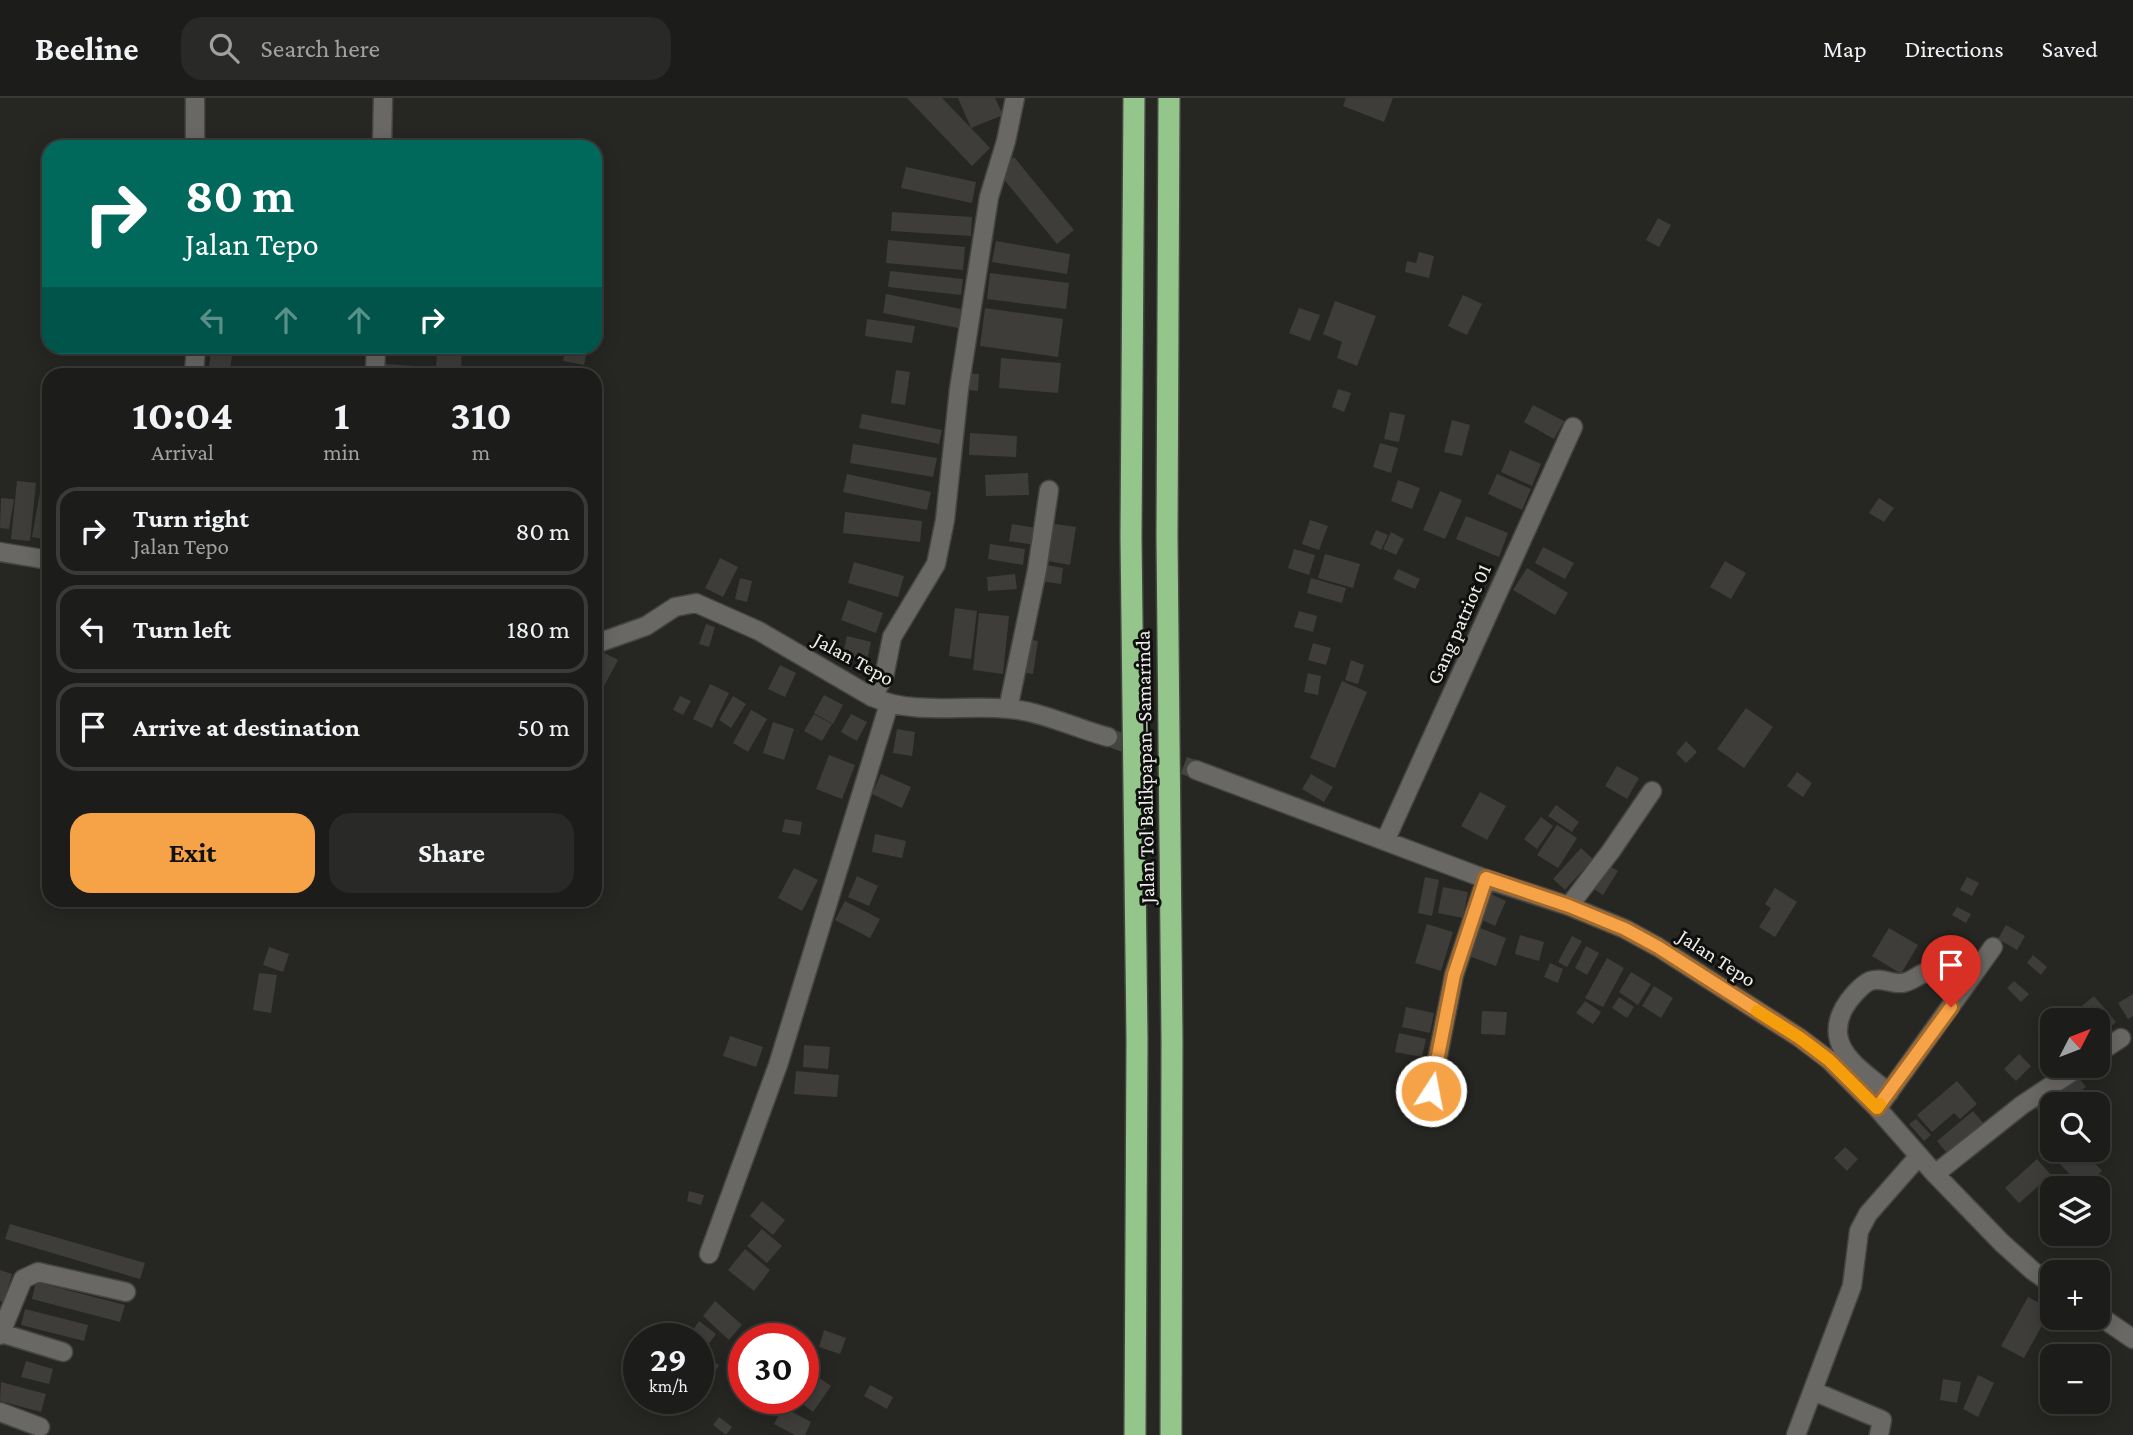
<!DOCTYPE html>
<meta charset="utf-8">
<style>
body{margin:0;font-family:"Crimson Pro",serif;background:#292927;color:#f1f3f6;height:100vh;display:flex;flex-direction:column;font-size:26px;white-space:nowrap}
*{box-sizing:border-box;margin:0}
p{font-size:23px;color:#a0a1a2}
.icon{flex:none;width:38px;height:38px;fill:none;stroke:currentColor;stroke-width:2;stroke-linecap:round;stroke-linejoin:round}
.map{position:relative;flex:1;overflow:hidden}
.drawer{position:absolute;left:42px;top:270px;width:560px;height:539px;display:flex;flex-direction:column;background:#1c1c1a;border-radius:21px;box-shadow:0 4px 18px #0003,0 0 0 2px #3a3a39}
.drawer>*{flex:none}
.top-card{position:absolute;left:42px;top:42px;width:560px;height:214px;border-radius:21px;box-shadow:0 4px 18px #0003,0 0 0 2px #3a3a39;background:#00695c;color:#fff;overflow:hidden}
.needle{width:46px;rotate:48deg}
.controls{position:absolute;left:2040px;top:910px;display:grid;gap:14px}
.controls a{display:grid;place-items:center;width:70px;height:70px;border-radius:14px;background:#1c1c1a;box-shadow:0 4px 18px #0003,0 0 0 2px #3a3a39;font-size:35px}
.speed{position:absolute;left:623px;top:1225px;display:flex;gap:14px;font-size:35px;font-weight:700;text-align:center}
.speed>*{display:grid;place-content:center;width:91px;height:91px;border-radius:50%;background:#1c1c1a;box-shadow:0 4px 18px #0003,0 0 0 2px #3a3a39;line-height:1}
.speed small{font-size:18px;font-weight:400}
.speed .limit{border:10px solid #d22;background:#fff;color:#111}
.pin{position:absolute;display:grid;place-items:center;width:60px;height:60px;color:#fff;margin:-72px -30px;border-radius:50% 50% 50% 0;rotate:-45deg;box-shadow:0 0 7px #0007}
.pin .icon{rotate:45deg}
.me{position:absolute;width:77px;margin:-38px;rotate:11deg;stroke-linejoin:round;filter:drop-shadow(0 0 5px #0008)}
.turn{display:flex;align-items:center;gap:24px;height:147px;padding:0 28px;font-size:32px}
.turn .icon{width:91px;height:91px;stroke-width:2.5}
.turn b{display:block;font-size:49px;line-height:60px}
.lanes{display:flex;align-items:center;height:66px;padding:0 28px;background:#0003;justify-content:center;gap:35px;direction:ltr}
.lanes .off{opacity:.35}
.eta{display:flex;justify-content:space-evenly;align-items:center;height:119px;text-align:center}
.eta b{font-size:42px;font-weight:700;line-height:49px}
.action{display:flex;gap:14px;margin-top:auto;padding:14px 28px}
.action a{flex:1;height:80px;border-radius:21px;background:#f6a246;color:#111;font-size:28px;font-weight:700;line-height:80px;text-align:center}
.action a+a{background:#292927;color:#f1f3f6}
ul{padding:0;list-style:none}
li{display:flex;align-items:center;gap:21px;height:88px;margin:0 14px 10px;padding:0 14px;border:4px solid #3a3a39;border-radius:21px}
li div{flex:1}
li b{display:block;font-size:26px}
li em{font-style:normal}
header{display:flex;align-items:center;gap:42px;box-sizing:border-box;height:98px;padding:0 35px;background:#1c1c1a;border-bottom:2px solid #3a3a39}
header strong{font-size:33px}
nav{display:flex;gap:38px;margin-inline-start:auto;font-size:24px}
.search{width:490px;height:63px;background:#292927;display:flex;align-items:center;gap:18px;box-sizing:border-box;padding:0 24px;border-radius:21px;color:#a0a1a2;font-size:26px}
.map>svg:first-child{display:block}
</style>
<header>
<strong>Beeline</strong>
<div class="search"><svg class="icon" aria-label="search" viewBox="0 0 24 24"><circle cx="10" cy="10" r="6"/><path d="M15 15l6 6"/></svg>Search here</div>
<nav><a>Map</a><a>Directions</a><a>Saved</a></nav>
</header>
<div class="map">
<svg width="2133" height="1337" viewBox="0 0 2133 1337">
<rect width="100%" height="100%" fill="#262623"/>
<!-- building -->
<path fill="#3f3d3a" d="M907,0H942L971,30L958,0H995L1003,17L971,30L990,50L972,68Z
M1346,0H1393L1384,24L1343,8Z
M1014,59L1074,132L1057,146L997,73Z
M906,69L976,84L972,105L901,90Z
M892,114L972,119L971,138L891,133Z
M1658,120L1671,127L1659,149L1646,142Z
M888,142L965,149L963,172L886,165Z
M996,143L1070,156L1067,176L992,164Z
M1419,154L1434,158L1429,180L1405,174L1407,163L1416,165Z
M890,173L963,181L961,197L888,189Z
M990,175L1069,185L1066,211L987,201Z
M886,196L961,211L958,230L883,215Z
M1463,197L1482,206L1467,237L1448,228Z
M1335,203L1376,218L1357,268L1337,260L1342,244L1323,236Z
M985,210L1063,221L1058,259L980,248Z
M1299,210L1320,217L1310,243L1289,235Z
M867,221L915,228L912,245L865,238Z
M212,248L233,250L230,272L209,268Z
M303,248H342L343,258H303Z
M437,248H462L461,274L436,273Z
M566,248H588L584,267L563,263Z
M1001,260L1061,265L1058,295L999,290Z
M385,266L429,269L428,276H385Z
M896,272L910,274L905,307L891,305Z
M966,275L979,276L978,293L965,292Z
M1338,291L1351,295L1344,314L1332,309Z
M1533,307L1564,323L1554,341L1524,324Z
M1390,314L1405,317L1399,344L1384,341Z
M862,316L942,332L939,346L859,330Z
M1452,322L1470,327L1462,358L1444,354Z
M970,335L1017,338L1016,359L969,357Z
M1380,345L1398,350L1391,375L1373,369Z
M853,346L937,360L933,379L850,365Z
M1510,352L1541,366L1532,388L1501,374Z
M1028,375L1029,397L986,398L985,377Z
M847,376L931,394L927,412L843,394Z
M1497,376L1531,391L1522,412L1488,396Z
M1398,382L1420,390L1412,411L1391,403Z
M17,383L36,385L30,443L11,441Z
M41,389L49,390V442L32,439Z
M1440,393L1462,402L1445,441L1423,432Z
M1,400L14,401L9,431L0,430Z
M1879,400L1894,410L1884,424L1869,415Z
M845,414L922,423L920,444L843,435Z
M1466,418L1508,435L1499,459L1456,441Z
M1310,422L1328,428L1319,452L1302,446Z
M1048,425L1076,429L1070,467L1042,462Z
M1012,426L1037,430L1035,447L1009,443Z
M1376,432L1388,437L1381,452L1370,446Z
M1391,434L1404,441L1396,457L1383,451Z
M990,446L1025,451L1023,467L988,461Z
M1543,449L1574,465L1565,481L1535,465Z
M1294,451L1315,457L1309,477L1288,470Z
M1325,456L1360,466L1353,490L1318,480Z
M720,460L738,469L723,499L705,490Z
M1725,463L1746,475L1731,501L1710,489Z
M854,464L904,478L898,499L848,485Z
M1042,466L1063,470L1061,486L1040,483Z
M1527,470L1568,495L1555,517L1513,492Z
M1398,471L1420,481L1415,491L1393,481Z
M1015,476L1017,491L988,493L987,479Z
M740,480L752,483L747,504L735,501Z
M1311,480L1346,490L1342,505L1307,495Z
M848,502L883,515L876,535L841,522Z
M955,510L977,513L971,561L949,558Z
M1299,513L1317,518L1313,534L1294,529Z
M979,515L1009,518L1003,576L973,572Z
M706,526L715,529L709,549L699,546Z
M847,538L871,544L867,562L843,556Z
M1026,541L1038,543L1033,576L1021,574Z
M1313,545L1331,550L1326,567L1308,562Z
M595,550L618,562L604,588L595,583Z
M1351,562L1364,567L1358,586L1345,582Z
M780,567L796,575L785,599L768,591Z
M1308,575L1321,578L1318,597L1304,594Z
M1342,583L1367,594L1335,670L1310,660Z
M710,586L729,595L712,630L693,621Z
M824,597L843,607L833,626L814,615Z
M680,598L691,603L683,617L673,612Z
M733,598L746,606L731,630L719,622Z
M1746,610L1773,629L1744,670L1717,651Z
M751,612L767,621L748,654L733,645Z
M814,616L832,626L822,643L804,633Z
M851,616L867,624L857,643L841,634Z
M773,624L794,631L784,662L763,655Z
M897,631L915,634L912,658L893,655Z
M1686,643L1697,654L1686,665L1676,655Z
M829,657L855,667L842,701L816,691Z
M1617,668L1639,680L1627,701L1605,688Z
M1797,674L1812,685L1803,699L1787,688Z
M881,676L911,689L902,710L872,696Z
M1311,676L1333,689L1324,704L1302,691Z
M1480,694L1506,708L1487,742L1461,728Z
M1556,707L1579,724L1572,734L1548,718Z
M1541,719L1553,728L1537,751L1524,741Z
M785,721L802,724L800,737L782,734Z
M1557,727L1577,740L1558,770L1537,757Z
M875,736L906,743L902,760L872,754Z
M1581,750L1593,761L1565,792L1553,781Z
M1605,765L1618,773L1603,797L1589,788Z
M794,770L818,782L802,813L778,800Z
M857,778L878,788L869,808L848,799Z
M1425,779L1439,782L1432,818L1418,815Z
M1967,779L1979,785L1972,798L1960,792Z
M1443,789L1468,794L1463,820L1438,815Z
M1775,790L1797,804L1775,839L1759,829L1771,810L1765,806Z
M1491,796L1506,803L1495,828L1480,821Z
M845,803L880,821L870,840L835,822Z
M1957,809L1971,816L1966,825L1952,817Z
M1427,826L1453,834L1441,873L1415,865Z
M2006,827L2025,838L2017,852L1998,841Z
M1480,830L1506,840L1496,868L1469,858Z
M1889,830L1918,847L1901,876L1872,858Z
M1520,837L1544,844L1539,863L1515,856Z
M1572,838L1582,843L1567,869L1558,864Z
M1586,848L1599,855L1587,877L1575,870Z
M269,849L289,856L283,874L263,867Z
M2033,857L2047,869L2041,877L2027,865Z
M1607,860L1624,870L1603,909L1585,900Z
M1550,865L1563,871L1558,885L1544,879Z
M1631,874L1651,886L1638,907L1619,894Z
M259,875L277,877L271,915L253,912Z
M2014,883L2029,896L2021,904L2007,890Z
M1654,888L1673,900L1661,920L1642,908Z
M2133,896V918L2128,921L2118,905Z
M2094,898L2116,924L2098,939V922H2086L2077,912Z
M1619,899L1634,909L1627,920L1612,910Z
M1585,903L1601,914L1593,926L1576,915Z
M1406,909L1434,915L1430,935L1402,929Z
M1482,913L1507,914L1505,937L1481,936Z
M1399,935L1426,941L1422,959L1395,954Z
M730,938L763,949L756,969L723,958Z
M804,947L830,949L828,971L803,969Z
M2053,955V968H2066L2051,980L2040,967Z
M2019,956L2031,968L2016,983L2004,971Z
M796,973L839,977L837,999L794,996Z
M2076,976L2086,989L2065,1006H2052L2047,1000Z
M1957,983L1977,1006L1960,1021L1954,1015L1932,1034L1917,1017Z
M2043,1001L2053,1014L2045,1022L2034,1007Z
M1973,1013L1983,1025L1947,1055L1937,1043Z
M1916,1021L1931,1037L1924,1043L1909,1026Z
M1845,1049L1858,1061L1847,1073L1834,1060Z
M2068,1052H2083L2102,1073L2083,1090L2056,1062Z
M2037,1061L2051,1077L2019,1105L2005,1090Z
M689,1093L704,1097L701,1107L687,1103Z
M762,1103L785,1122L773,1137L750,1118Z
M10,1126L145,1165L140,1181L5,1141Z
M762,1131L782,1148L767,1165L747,1148Z
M745,1151L770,1172L754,1193L728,1172Z
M0,1172L12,1176L4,1204L0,1203Z
M36,1184L125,1207L120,1224L32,1201Z
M2028,1199L2051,1211L2024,1260L2001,1248Z
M715,1203L742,1227L729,1242L703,1218Z
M25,1211L88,1227L84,1243L21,1227Z
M699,1223L716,1236L708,1247L691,1235Z
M824,1232L846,1240L840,1256L819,1249Z
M698,1254L719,1267L708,1286L698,1280Z
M26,1263L53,1271L49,1286L21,1279Z
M812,1275L831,1288L813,1314L795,1300H803V1287Z
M1978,1277L1994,1285L1978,1319L1963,1311Z
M1943,1281L1961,1284L1957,1305L1940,1302Z
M1,1284L46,1296L41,1314L0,1303Z
M870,1287L893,1299L887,1311L864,1298Z
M783,1309L811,1324L805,1337H795L774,1326Z
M719,1319L732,1329L726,1337L713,1327Z"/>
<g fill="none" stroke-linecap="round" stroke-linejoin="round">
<!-- minor-tunnel -->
<path stroke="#444441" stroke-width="18" stroke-dasharray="18 9" stroke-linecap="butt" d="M1108,639L1196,672"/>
<!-- minor casing -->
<g stroke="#454542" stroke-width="21">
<path id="minor" d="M195,49V0
M382,49L383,0
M194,276L196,248
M375,276L376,248
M0,454L49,462
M595,546L646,528L675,509L696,505L759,533L872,599C915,618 963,606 1010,611C1043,614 1075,630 1108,639
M872,599L884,579L892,539L936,466L945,422L959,291L989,99L1006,43L1015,0
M1008,611L1037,472L1049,392
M1196,672L1486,781L1569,808L1625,831L1658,849L1800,940L1829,962L1877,1010L1935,1076L2002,1145L2033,1173L2053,1187
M1386,741L1573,329
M1569,808L1611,753L1652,693
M2098,955L2121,940
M1431,993L1454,877L1486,781
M1889,995C1862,972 1822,950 1844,910C1849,901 1861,887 1870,883C1881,879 1891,886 1902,885C1910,884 1915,879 1922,876C1938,868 1953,878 1966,887
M1882,1004L1993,849
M1935,1076L2022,1007L2081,968
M709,1156L778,967L889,606
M2098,1217L2133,1241
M1,1235L63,1254
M0,1237L23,1181L38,1174L126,1194
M1813,1293L1882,1322L1879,1337
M0,1314L40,1329
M1796,1337L1852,1188L1859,1133L1868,1116L1919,1058"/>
</g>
<!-- highway casing -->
<g stroke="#454542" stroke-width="24">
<path id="highway" d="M1134,0L1131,439L1137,942L1135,1337
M1169,0L1167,439L1172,942L1171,1337"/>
</g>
<!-- minor -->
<use href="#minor" stroke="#696865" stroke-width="18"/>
<!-- highway -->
<use href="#highway" stroke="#94c68c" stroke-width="21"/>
</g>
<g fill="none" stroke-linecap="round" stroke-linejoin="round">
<!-- route casing -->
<g stroke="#a0692e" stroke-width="18">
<path id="route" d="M1431,993L1454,877L1486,780L1569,808L1625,831L1658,849L1800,940L1829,962L1877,1010L1951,909"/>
</g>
<!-- route -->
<use href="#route" stroke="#f6a246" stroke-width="12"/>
<!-- slow -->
<path stroke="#f59e0b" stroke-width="12" d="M1757,913L1800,940L1829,962L1877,1010L1880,1006"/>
</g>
<g text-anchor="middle" stroke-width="6" stroke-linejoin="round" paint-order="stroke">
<!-- street labels -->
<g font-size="21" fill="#eeeeec" stroke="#0f0f0d">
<text transform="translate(1459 526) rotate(-66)" y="7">Gang patriot 01</text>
<text transform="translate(854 561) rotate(29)" y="7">Jalan Tepo</text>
<text transform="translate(1145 669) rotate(-91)" y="7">Jalan Tol Balikpapan–Samarinda</text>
<text transform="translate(1717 860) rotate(33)" y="7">Jalan Tepo</text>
</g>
</g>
</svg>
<div class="controls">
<a><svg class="needle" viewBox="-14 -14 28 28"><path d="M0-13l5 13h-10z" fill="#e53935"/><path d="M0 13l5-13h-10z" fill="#a0a1a2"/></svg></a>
<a><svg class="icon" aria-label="search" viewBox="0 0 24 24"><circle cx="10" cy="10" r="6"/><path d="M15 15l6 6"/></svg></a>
<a><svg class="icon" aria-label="layers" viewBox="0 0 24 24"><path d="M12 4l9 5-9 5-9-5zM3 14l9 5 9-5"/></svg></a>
<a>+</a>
<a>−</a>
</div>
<div class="speed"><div>29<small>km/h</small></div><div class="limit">30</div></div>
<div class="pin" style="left:1951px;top:909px;background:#d93025"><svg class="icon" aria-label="arrive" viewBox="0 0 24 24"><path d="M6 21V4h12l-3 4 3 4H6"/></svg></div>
<svg class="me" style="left:1431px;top:993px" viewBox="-20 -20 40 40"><circle r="17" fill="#f6a246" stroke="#fff" stroke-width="3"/><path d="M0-11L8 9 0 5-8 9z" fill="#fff"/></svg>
<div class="top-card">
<div class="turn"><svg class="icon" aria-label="right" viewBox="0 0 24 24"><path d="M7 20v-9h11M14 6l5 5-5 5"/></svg><div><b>80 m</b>Jalan Tepo</div></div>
<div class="lanes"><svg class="icon off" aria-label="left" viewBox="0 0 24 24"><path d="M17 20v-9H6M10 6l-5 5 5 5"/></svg><svg class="icon off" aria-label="ahead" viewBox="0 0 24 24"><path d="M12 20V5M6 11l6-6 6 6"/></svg><svg class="icon off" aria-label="ahead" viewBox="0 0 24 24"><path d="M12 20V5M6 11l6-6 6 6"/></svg><svg class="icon" aria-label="right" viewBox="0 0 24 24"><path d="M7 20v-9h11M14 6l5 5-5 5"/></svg></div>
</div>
<section class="drawer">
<div class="eta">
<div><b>10:04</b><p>Arrival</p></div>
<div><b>1</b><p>min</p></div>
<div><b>310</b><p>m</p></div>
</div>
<ul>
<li><svg class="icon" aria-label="right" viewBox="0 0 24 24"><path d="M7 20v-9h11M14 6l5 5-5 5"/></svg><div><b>Turn right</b><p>Jalan Tepo</p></div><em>80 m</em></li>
<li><svg class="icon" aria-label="left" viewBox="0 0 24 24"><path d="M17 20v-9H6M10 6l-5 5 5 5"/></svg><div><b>Turn left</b></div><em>180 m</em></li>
<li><svg class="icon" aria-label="arrive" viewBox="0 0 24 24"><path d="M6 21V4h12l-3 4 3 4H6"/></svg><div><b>Arrive at destination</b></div><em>50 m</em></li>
</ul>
<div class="action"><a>Exit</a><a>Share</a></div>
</section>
</div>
